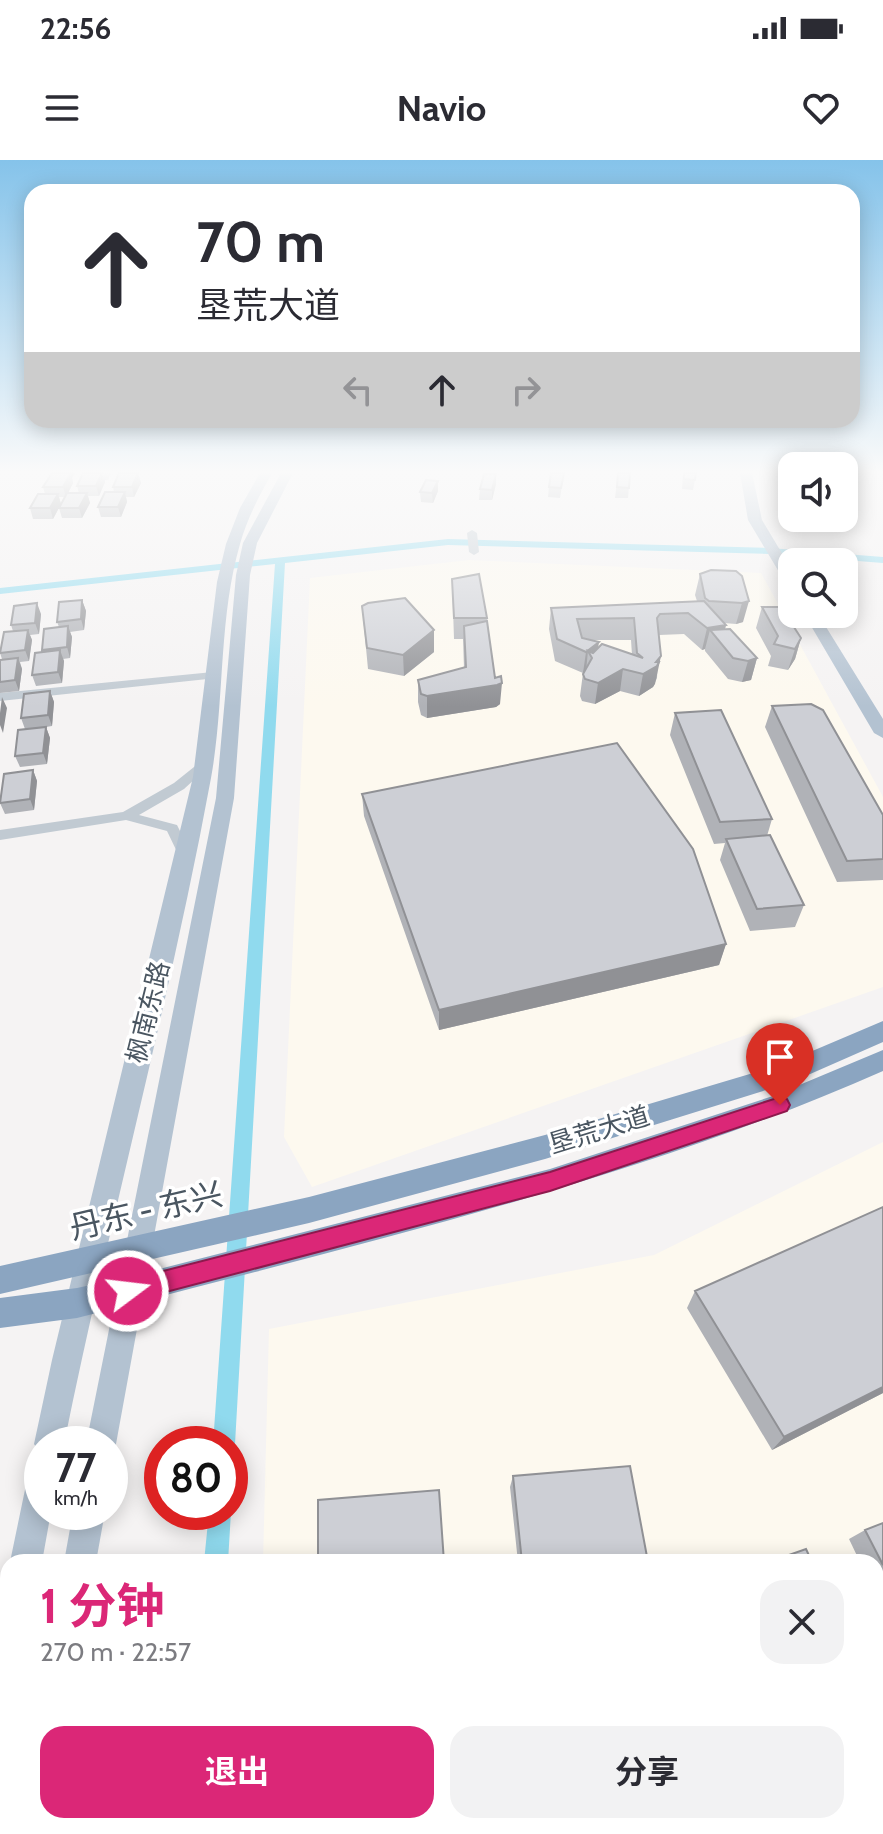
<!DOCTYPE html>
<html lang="zh">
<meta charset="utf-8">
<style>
body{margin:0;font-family:Cabin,"Noto Sans SC",sans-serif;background:#f2f2f3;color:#2b2b33;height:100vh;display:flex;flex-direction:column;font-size:30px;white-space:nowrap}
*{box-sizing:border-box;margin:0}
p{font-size:26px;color:#7c7c81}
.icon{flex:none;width:44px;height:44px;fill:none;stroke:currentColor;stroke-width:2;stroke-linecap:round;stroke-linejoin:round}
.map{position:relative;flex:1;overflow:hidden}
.panel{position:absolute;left:0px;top:1394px;width:884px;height:280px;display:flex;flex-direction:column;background:#fff;border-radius:24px 24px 0 0;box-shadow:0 4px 20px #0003}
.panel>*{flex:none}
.guide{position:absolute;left:24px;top:24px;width:836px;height:244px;border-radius:24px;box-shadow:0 4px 20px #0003;background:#fff;color:#2b2b33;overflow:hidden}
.controls{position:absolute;left:778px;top:292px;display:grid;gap:16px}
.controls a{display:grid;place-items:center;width:80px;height:80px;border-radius:16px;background:#fff;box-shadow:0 4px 20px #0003;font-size:40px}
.speed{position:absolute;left:24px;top:1266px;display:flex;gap:16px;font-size:40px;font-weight:700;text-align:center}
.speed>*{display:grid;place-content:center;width:104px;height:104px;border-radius:50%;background:#fff;box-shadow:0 4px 20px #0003;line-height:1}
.speed small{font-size:20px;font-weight:400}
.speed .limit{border:12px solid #d22;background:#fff;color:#111}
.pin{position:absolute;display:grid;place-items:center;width:68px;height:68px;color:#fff;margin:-82px -34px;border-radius:50% 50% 50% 0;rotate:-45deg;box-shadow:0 0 8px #0007}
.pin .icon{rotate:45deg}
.me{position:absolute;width:88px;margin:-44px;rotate:75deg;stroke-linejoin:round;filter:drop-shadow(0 0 6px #0008)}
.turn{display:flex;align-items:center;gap:28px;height:168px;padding:0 40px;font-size:36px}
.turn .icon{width:104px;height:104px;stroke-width:2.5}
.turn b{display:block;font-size:56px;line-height:68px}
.lanes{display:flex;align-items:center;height:76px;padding:0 40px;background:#0003;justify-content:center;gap:40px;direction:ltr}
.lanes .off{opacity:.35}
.round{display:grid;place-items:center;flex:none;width:84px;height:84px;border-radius:24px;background:#f2f2f3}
.head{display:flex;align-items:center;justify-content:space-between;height:136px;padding:0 40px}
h1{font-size:48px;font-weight:700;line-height:60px;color:#db2777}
.action{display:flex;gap:16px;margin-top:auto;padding:16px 40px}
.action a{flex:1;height:92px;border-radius:24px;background:#db2777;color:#fff;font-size:32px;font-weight:700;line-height:92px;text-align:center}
.action a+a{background:#f2f2f3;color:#2b2b33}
.status{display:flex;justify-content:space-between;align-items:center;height:56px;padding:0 40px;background:#fff;direction:ltr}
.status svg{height:22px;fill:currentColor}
header{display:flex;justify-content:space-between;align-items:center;height:104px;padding:0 40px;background:#fff;font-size:36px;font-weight:700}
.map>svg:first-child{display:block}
</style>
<div class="status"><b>22:56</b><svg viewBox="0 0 49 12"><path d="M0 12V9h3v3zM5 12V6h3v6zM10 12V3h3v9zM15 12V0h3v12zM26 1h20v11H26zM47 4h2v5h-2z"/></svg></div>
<header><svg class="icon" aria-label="menu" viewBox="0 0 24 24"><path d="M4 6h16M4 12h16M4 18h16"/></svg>Navio<svg class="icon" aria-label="heart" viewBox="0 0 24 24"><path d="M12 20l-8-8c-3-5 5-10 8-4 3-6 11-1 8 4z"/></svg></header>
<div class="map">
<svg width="883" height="1674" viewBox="0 0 883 1674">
<rect width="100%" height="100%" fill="#f5f3f3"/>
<!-- commercial -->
<path fill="#fdf9ef" d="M469,400L761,413L883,637V827L312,1027L284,977L310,418Z
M883,982V1674H256V1666H876V1402H263L269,1169L654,1095Z"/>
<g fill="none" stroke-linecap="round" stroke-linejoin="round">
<!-- canal -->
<path fill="#90daee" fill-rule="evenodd" d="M448,379L770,388L883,397V403L770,394L448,385L285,403L235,1284L230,1292V1284H213L275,404L0,434V428Z
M230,1349L231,1352L228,1402H204L209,1352H230Z
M186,1666H214L213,1674H185Z"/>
<!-- minor -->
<path fill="#c1cad2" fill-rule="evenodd" d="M472,370L477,373L479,392L474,395L469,392L467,373Z
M213,512L217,514V518L0,541V533Z
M204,599L210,603L209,606L184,629L139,655L177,665L192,695L190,698H180L167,671L126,660L0,680V670L123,652L174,623Z"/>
<!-- major -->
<path fill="#b3c2d1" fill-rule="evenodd" d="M260,313H272C259,336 247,359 240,384C218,460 225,541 211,618C170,841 109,1061 64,1284H42V1296L34,1284L52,1200L193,617L217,422L226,384L240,348Z
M281,313H293L257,383L250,415L234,638L116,1284L110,1295V1284H86L216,638L236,415L243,383Z
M740,313H752L762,360L792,410V426L785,422L748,360Z
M804,454H818L883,559V578L874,573Z
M42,1305V1352H51L42,1402H10L27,1320L31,1309Z
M73,1352H105L96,1402H64Z
M8,1474V1546L0,1549V1477Z
M15,1666H53L51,1674H13Z"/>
<!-- highway -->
<path fill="#8ba5c1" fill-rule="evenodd" d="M883,861V882L792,922L545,999L309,1063L0,1134V1106L309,1037L545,975L777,906Z
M883,890V911C641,1018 383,1078 128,1145L77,1158L0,1168V1138L77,1128L128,1117L550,1009L773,936Z"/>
</g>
<!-- wall -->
<path fill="#b0b2b7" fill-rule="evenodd" d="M50,313H75L72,318L73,323L68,333H79L77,326L83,313H111L108,320H105V322L99,336H88L90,343L82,358H62L59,348L65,337H59L61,344L53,359H33L30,348L45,334L43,327L51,315Z
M138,313L141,323L134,337H126L127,342L121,357H101L98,347L114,332L113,327Z
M564,313L560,338L548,337L549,327Z
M618,313H630L628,338H615Z
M683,313H696L693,330L682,329Z
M496,314V324L492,340H479L480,329Z
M438,321V331L433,343L421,342L420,332Z
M700,414L742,416L743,462L736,464L724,463L726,465L725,469L757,498L751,520L742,522L728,519L705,491V489L702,490L684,474L659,475L657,518L653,527L639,536L620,531L595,544L582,541L580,536L583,513L555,501L549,469L551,448L697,441L695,435ZM592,480H631L632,495L598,489Z
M452,419L487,458L495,518L500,544L496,547L427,558L421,555L418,542V520L464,508L463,479H454Z
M82,440L86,451L84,470L70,472L72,477L70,498L63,499L64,501L62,523L36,526L32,515L43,492L42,490L59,467L57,462Z
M362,446L434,492L404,516L368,509Z
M762,447L801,478L795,499L788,510L768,506L771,496L756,468Z
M41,454L39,474L30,475L32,480L29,501L20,502L22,509L19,531L0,533V500L2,499L0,493L13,471L11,465Z
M50,531L54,542L52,566L46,567L50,578L47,604L20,607L15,596L25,569L21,558Z
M772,546L883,655V720L837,722L765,567Z
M675,553L772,659L767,676L804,745L795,767L750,771L720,700L725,683L714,684L670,575Z
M33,610L37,621L34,650L5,654L0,643Z
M362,634L726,784L719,805L439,870L364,656Z
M695,1131L883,1233L772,1290L687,1148Z
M513,1316L648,1402H518L510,1327Z
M883,1363V1448L876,1434V1402H860L849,1379L865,1370Z
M883,1630V1674H825L822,1666H876V1633Z
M551,1666H701L702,1674H552Z"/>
<!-- shaded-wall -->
<path fill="#909195" d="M69,313H75L72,318L73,323L66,337L63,327Z
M102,313L105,322L99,336L96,326Z
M138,313L141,323L134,337L132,327Z
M496,314V324L492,340V330Z
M438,321V331L433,343L432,333Z
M125,332L127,342L121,357L118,347Z
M87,333L90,343L82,358L79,348Z
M58,334L61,344L53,359L50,348Z
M82,440L86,451L84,470L81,459Z
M749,441L743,462L736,464L742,443Z
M37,443L41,454L39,474L35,463Z
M726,465L721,484L710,470L705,489L702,490L707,468Z
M68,466L72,477L70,498L67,487Z
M28,470L32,480L29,501L25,490Z
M434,470V492L404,516L403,495Z
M801,478L795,499L788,510L795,489Z
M599,482L596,503L588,491L586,511L583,513L586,492Z
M60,490L64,501L62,523L58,512Z
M661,496L655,524L653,527L639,536L643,514Z
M18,498L22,509L19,531L15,520Z
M757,498L751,520L742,522L748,501Z
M623,509L620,531L595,544L598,523Z
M502,523L500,544L496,547L427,558V536Z
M50,531L54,542L52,566L48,555Z
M2,537L7,548L3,573L0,565V553Z
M46,567L50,578L47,604L43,593Z
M33,610L37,621L34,650L30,639Z
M726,784L719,805L439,870V850Z
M883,1227V1233L772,1290L784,1277Z"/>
<!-- building -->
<path fill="#cdcfd5" stroke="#909195" stroke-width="2" d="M52,313H71L63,327H43Z
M83,313H102L96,326H77Z
M119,313H138L132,327H113Z
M551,313H564L561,328L549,327Z
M618,313H630L629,328L617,327Z
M684,313H696L695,320L684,319Z
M484,314H496L492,330L480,329Z
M426,320L438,321L432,333L420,332Z
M105,332H125L118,347H98Z
M67,333H87L79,348H59Z
M38,334H58L50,348H30Z
M711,410L736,411L742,416L749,441L742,443L709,441L705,438L700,414Z
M479,414L487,458H454L452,419Z
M405,438L434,470L403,495L367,488L362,446L368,443Z
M82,440L81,459L57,462L59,442Z
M704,441L726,465L707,468L688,453L660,454L657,458L661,496L656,502H659L657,506L643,514L623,509L598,523L585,519L583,514L592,498L588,491L593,493L602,484L643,498L637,493L634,458L577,459L582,478L599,482L586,492L557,479L551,448Z
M37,443L35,463L11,465L14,446Z
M762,447H781L801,478L795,489L774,484L778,476Z
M487,461L495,518L501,516L502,523L497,525L427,536L421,534L418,520L466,507L464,466Z
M68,466L67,487L42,490L44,469Z
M730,469L757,498L748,501L733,498L710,470Z
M28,470L25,490L0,493L4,472Z
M60,490L58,512L32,515L35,493Z
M18,498L15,520L0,522V500Z
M50,531L48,555L21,558L24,534Z
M811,544L823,550L883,655V699L847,701L772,546Z
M721,550L772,659L720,662L675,553Z
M46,567L43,593L15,596L18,570Z
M617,583L693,689L726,784L439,850L362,634Z
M33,610L30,639L0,643L4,614Z
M770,675L804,745L757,749L726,679Z
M883,1047V1227L784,1277L695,1131Z
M630,1306L648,1402H522L513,1316Z
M439,1330L444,1402H318V1340Z
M883,1363V1405L865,1370Z
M806,1389L812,1402H769Z
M876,1541L883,1556V1597L876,1600Z
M883,1639V1674H842L839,1666H876V1642Z
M317,1666H461V1674H317Z
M556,1666H701L702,1674H557Z"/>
<!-- sky -->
<linearGradient id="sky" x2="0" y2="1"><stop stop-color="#85c3ea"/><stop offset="0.57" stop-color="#fafafa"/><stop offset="1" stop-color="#fafafa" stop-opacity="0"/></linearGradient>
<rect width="883" height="547" fill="url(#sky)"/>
<!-- route -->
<path fill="#db2777" stroke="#8e194d" stroke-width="2" d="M780,937L787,939L790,945L787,951L550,1031L128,1142L120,1139L116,1131L120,1123L128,1120L550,1012Z"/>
<g text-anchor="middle" stroke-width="7" stroke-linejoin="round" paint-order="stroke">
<!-- street labels -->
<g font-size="26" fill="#4a5661" stroke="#fff">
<text transform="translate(148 852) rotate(-76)" y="9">枫南东路</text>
<text transform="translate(599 970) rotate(-17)" y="9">垦荒大道</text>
</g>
<!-- near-street labels -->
<g font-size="32" fill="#4a5661" stroke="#fff">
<text transform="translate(146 1051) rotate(-13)" y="11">丹东 - 东兴</text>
</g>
</g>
</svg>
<div class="controls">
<a><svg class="icon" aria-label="sound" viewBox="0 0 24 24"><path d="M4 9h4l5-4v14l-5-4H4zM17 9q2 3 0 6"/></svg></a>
<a><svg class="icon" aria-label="search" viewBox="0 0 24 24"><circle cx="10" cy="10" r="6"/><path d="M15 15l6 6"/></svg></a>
</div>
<div class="speed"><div>77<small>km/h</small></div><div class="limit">80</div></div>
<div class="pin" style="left:780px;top:945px;background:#d93025"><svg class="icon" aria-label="arrive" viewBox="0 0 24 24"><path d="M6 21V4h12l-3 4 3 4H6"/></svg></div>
<svg class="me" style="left:128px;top:1131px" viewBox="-20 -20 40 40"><circle r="17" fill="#db2777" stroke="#fff" stroke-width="3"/><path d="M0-11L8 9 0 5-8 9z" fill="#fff"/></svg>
<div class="guide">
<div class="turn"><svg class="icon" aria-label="ahead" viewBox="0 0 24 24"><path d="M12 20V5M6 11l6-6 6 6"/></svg><div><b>70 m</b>垦荒大道</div></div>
<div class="lanes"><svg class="icon off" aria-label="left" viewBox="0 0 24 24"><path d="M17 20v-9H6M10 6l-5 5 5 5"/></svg><svg class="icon" aria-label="ahead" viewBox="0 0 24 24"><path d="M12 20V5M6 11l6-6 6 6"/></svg><svg class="icon off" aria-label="right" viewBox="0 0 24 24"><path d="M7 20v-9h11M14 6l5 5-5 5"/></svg></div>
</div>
<section class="panel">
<div class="head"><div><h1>1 分钟</h1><p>270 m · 22:57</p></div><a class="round"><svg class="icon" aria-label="close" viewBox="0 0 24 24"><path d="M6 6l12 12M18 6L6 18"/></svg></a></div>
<div class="action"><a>退出</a><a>分享</a></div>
</section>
</div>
